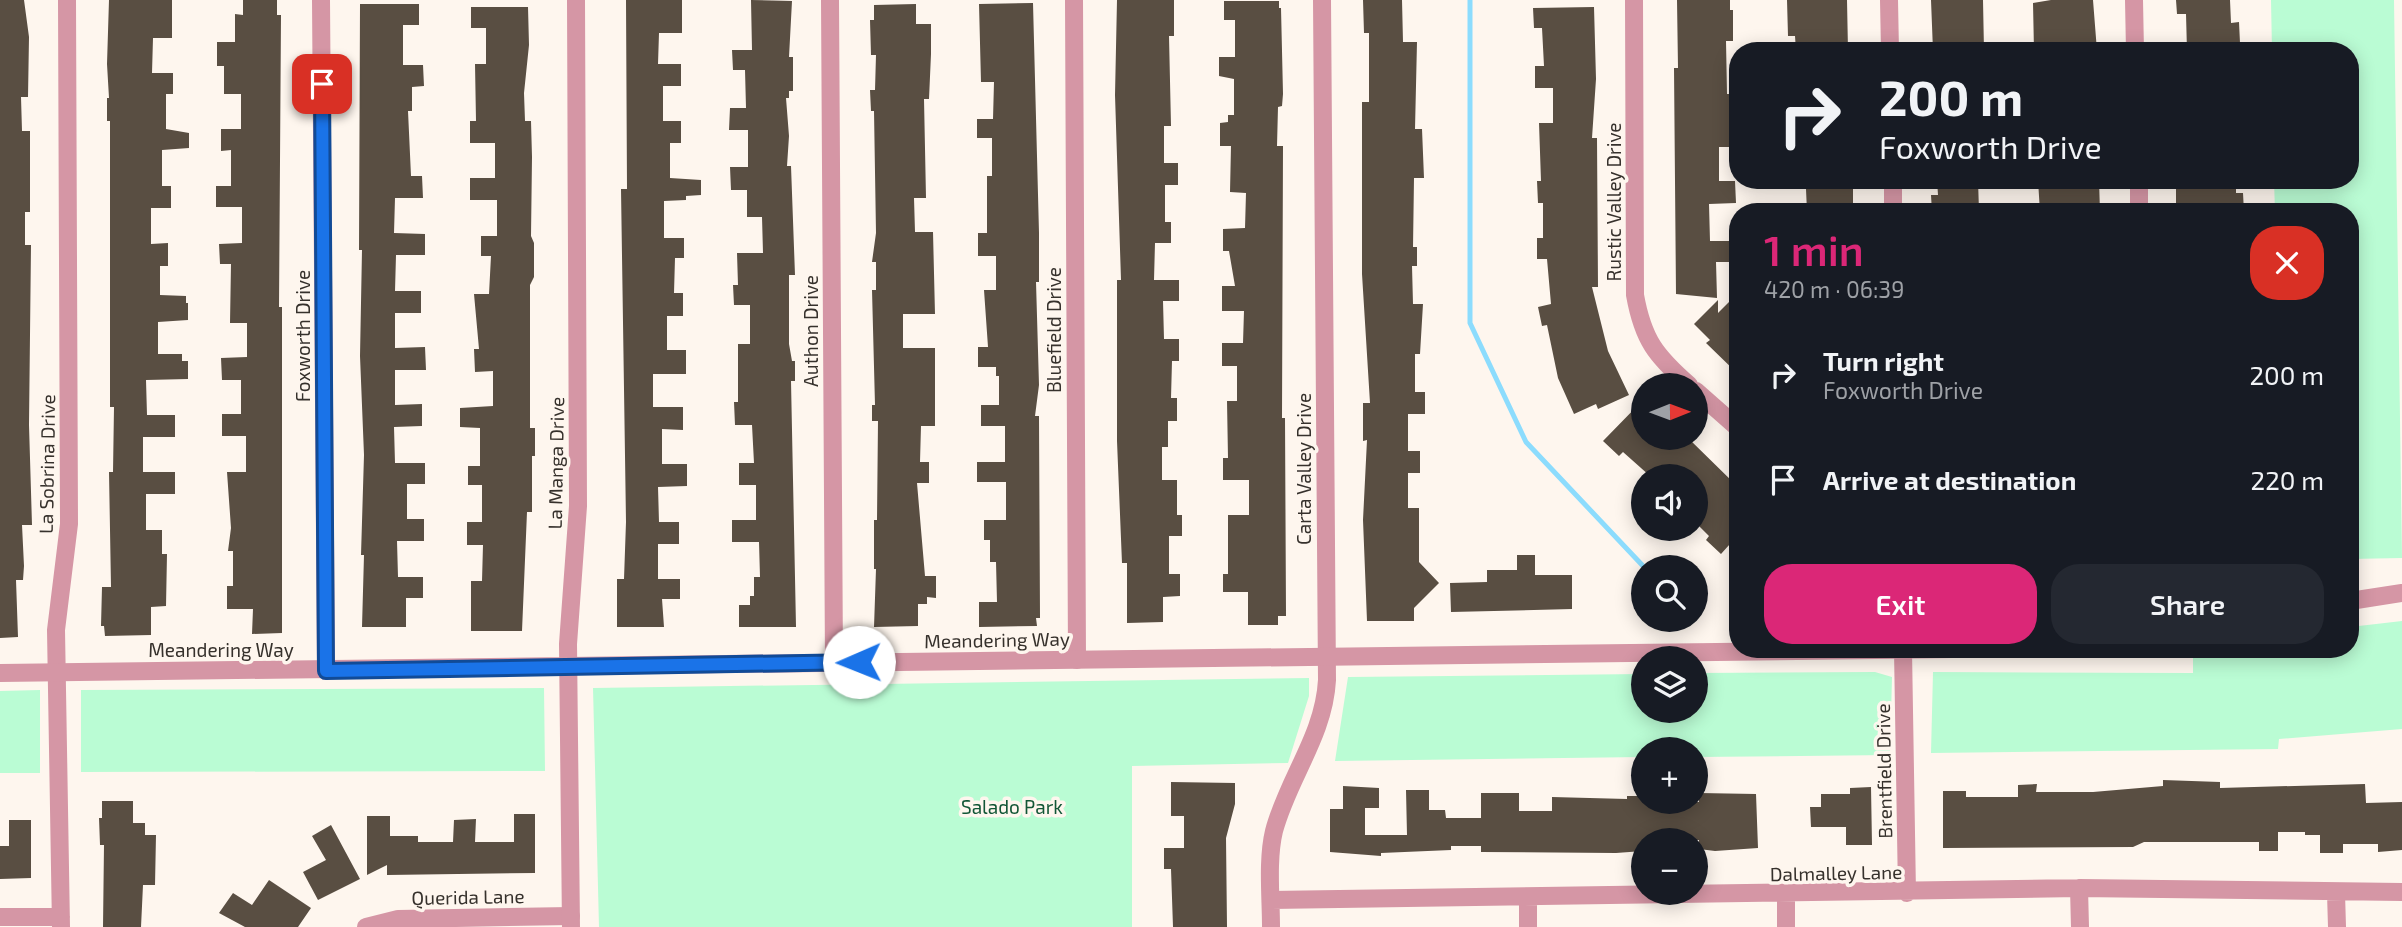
<!DOCTYPE html>
<meta charset="utf-8">
<style>
body{margin:0;font-family:"Exo 2",sans-serif;background:#242831;color:#f1f3f6;height:100vh;display:flex;flex-direction:column;font-size:26px;white-space:nowrap}
*{box-sizing:border-box;margin:0}
p{font-size:23px;color:#9ea1a6}
.icon{flex:none;width:38px;height:38px;fill:none;stroke:currentColor;stroke-width:2;stroke-linecap:round;stroke-linejoin:round}
.map{position:relative;flex:1;overflow:hidden}
.drawer{position:absolute;left:1729px;top:203px;width:630px;height:455px;display:flex;flex-direction:column;background:#171b24;border-radius:28px;box-shadow:0 4px 18px #0003}
.drawer>*{flex:none}
.banner{position:absolute;left:1729px;top:42px;width:630px;height:147px;border-radius:28px;box-shadow:0 4px 18px #0003;background:#171b24;color:#f1f3f6;overflow:hidden}
.needle{width:46px;rotate:89deg}
.controls{position:absolute;left:1631px;top:373px;display:grid;gap:14px}
.controls a{display:grid;place-items:center;width:77px;height:77px;border-radius:50%;background:#171b24;box-shadow:0 4px 18px #0003;font-size:35px}
.pin{position:absolute;display:grid;place-items:center;width:60px;height:60px;color:#fff;margin:-30px;border-radius:14px;box-shadow:0 4px 10px #0006}
.me{position:absolute;width:77px;margin:-38px;rotate:269deg;stroke-linejoin:round;filter:drop-shadow(0 0 5px #0008)}
.turn{display:flex;align-items:center;gap:24px;height:147px;padding:0 35px;font-size:32px}
.turn .icon{width:91px;height:91px;stroke-width:2.5}
.turn b{display:block;font-size:49px;line-height:60px}
.round{display:grid;place-items:center;flex:none;width:74px;height:74px;border-radius:28px;background:#242831}
.overview{display:flex;align-items:center;justify-content:space-between;height:119px;padding:0 35px}
h1{font-size:42px;font-weight:600;line-height:52px;color:#db2777}
.button{display:flex;gap:14px;margin-top:auto;padding:14px 35px}
.button a{flex:1;height:80px;border-radius:28px;background:#db2777;color:#fff;font-size:28px;font-weight:600;line-height:80px;text-align:center}
.button a+a{background:#242831;color:#f1f3f6}
ul{padding:0;list-style:none}
li{display:flex;align-items:center;gap:21px;height:105px;padding:0 35px}
li div{flex:1}
li b{display:block;font-size:26px}
li em{font-style:normal}
.map>svg:first-child{display:block}
</style>
<div class="map">
<svg width="2402" height="927" viewBox="0 0 2402 927">
<rect width="100%" height="100%" fill="#fef6ee"/>
<!-- green -->
<path fill="#bafcd4" d="M2271,0H2394L2402,558L2350,559V212H2275L2274,180H2350V51H2272Z
M2402,621V729L2279,739L2278,749L1931,753L1933,672L2193,673V656L2224,649H2350V627Z
M1875,672L1892,677L1890,755L1696,757V749H1643V757L1335,761L1348,677L1643,674V710H1696V673Z
M1309,678V696L1288,763L1132,766V927H599L593,688Z
M544,688L545,771L81,772V690Z
M40,690V773H0V691Z"/>
<g fill="none" stroke-linecap="round" stroke-linejoin="round">
<!-- stream -->
<path stroke="#8cdcfd" stroke-width="5" d="M1470,0V323L1526,442L1644,567"/>
</g>
<!-- building -->
<path fill="#594e42" d="M0,0H24L29,37L28,97H21L22,131H30V212H25V245H31L29,425L32,525H22L24,566L23,580H16L18,637L0,638Z
M109,0H172V38H153L152,73H173V94H166V129L189,133V148L162,150V186H171V208H151V244L168,243V266H160V295L186,296V303H188V320L158,322V354H182V361H188V379L146,380L147,415H175V437H143V472H175V494H146V530H162V554H167L166,606L151,607V635L105,636L104,626H101L102,587H111L109,472H113L114,407H110V121H107V98H109L107,64Z
M243,0H277V15H281L279,307H282V633L252,634L253,609H227V586H233V551H228L231,528L227,472H246V436H222V414H241V380H222L221,358L247,357V323H230L231,264H220L219,244L242,243V207H216V186H231V150L221,151V129H241V94H224V66H217V42H235V14L243,15Z
M626,0H682V33H659L658,64H681V86H663V121H681V143H670V178L701,180V195L686,196V200L664,201V238H684V258H675L674,293H683V316H667V350H686V374H653V407H683V430L662,429V464H687V486L658,487L659,522H679V544H658V579H680V599H662L664,627H617V579H624L626,522L621,189H627Z
M751,0L792,1L789,57H793V91H789V98H786L789,136L787,166H791L795,275H789V344L792,361H795V381H791L796,627H739V605H750V596H754V577H760L759,542H732V520H756V485H739V463H754L752,425H735L734,402H738V344H750V305H734L733,285H738L737,253H763L762,217H747V190H731L730,167H748V130H729L730,108H746L745,70H733L732,50H752Z
M1117,0H1174V36H1169L1171,126H1164V163H1178V185H1165V222H1171V243H1155L1154,280H1179V301H1163L1164,339H1179V361H1172L1171,398H1177V421H1168V447H1162V480H1177V515H1182V536H1169V574H1180V596L1163,597V622L1127,623V563H1122L1117,441V280H1121L1115,95Z
M1363,0H1402L1403,42H1417L1415,129H1422L1424,178H1414L1413,247H1417V266H1412L1413,304H1423L1420,354H1415V392H1425V414H1408V451H1420V473H1408V508H1419V562L1439,583L1414,608V621H1367L1363,520L1367,440L1363,441V403H1370L1362,274V102H1369V33H1364Z
M1677,0H1730V10H1733V41H1726L1727,94H1738L1736,147H1719V181H1735L1736,203L1709,204L1710,241H1737V262H1716L1717,298L1676,294L1674,68H1678Z
M1787,0H1847L1848,51H1796L1795,36H1788Z
M1931,0H1983L1984,51H1933Z
M2051,0H2093L2097,51H2034L2033,3Z
M2176,0H2230L2231,23L2239,22L2240,43L2225,44V51H2187L2186,14H2177Z
M1224,1H1279V8H1281L1283,94L1282,106L1278,107L1277,146H1283L1282,418H1285L1286,616H1278V625H1248V592H1223V574H1228V515H1249V480H1223V458H1228L1227,401H1237V366H1222V343H1243L1244,311H1222V286H1235L1229,251H1223V229L1245,228L1246,193L1230,192L1231,146H1220V123L1228,122V115H1234V79L1219,76V57H1235V20H1224Z
M1033,3L1039,233V282H1036L1039,385L1035,416H1039L1040,618H1036L1037,626L979,627V602H997L996,562H990V540H984V520H1006V482H977V462H1005V426H981V405H999V376H996V367H978V347H988L984,290H996V256H978V233H987V176H992V138H977V119H993L994,82H981L979,4Z
M360,4H419V25H403V65H423L424,86L412,87V111H408L411,176H422L423,198H395L394,233L425,234V255H396L395,291H421V313H395V348L425,347L426,370H395V405L422,404V426L394,427L395,463H425V484H407V519H424V541H397L398,577H423V598H406V627H362L364,555H361L364,455L360,356L362,250H359Z
M916,4V24H931V54L929,99H924L926,198H914L915,232H933L935,314H903V348H935V426H921L920,462H929V483H917L925,576H936V598L927,597V604H918V626L874,627L876,569H874V520H877L878,421H872V405H875L872,290H876V262H872L876,233L874,111H871L870,90H875L876,55H871L870,20H874V5Z
M471,7H528L529,45L524,93L525,121H531L532,157L531,236L534,243V277L530,285V428H535V456H532V512H527L522,631H471V581H482L483,545H467V522H482V485H468V466H480V428L460,427V408L493,406V371L475,372L474,349H479L474,294H489L491,256H481V236H497V200H470V178H495V143H470V121H476L475,64H486V28H471Z
M1594,7L1596,79L1592,138H1597L1598,287H1592L1608,351L1629,395L1598,409L1596,404L1574,414L1558,378L1547,325L1542,326L1538,307L1551,304L1547,259H1537V238H1543V203H1538L1537,181H1541L1539,123H1553V88H1535V66H1544L1542,28H1534L1533,8Z
M1937,180H1978L1979,211L1932,212L1931,195H1938Z
M2038,180H2099L2100,212H2040Z
M2176,180H2236V193H2243L2244,212H2176Z
M1853,188V212H1807L1806,189Z
M1738,293V374L1706,343L1710,340L1694,324L1718,300V313Z
M1643,400V438H1688L1738,487V535L1721,554L1706,540L1709,536L1696,523V512L1706,501L1696,491V476H1650L1623,452L1619,456L1603,441Z
M1517,555H1535V575H1572V609L1451,612L1450,583L1487,582V570H1517Z
M2163,780L2220,782V788L2365,784L2366,803L2402,802V850L2378,852V844H2343V853H2320V835H2305V832H2278V851H2259V842H2144L2133,847L1943,848V791H1966V797H2018V785L2037,784L2036,792H2093L2163,786Z
M1171,782L1235,783V804L1226,838L1227,927H1173L1171,869H1164V848H1184V816H1171Z
M1343,786L1379,788V808H1365V835H1407L1406,790H1429V810H1445L1446,818H1481V793H1519V811H1552V797L1627,799V796H1643V802H1699V793L1756,794L1758,848L1715,851L1699,849V840H1643V851L1616,853L1481,852V846H1451V850L1381,853V856L1330,852V809H1343Z
M1871,787L1872,845H1846V827H1811L1810,807H1821V794H1850V788Z
M102,801H133V823H145V835H156L155,885H143L141,927H103L104,845H100L99,818H102Z
M514,814H535V873L387,875V865L367,875V816H390V836H418V842H453L454,820L476,819L475,842H514Z
M9,820H31V878L0,879V846H9Z
M331,825L360,879L318,900L303,872L326,860L312,836Z
M269,880L311,908L298,927H245L219,913L233,893L252,905Z"/>
<g fill="none" stroke-linecap="round" stroke-linejoin="round">
<!-- minor -->
<path stroke="#d596a5" stroke-width="18" d="M321,0L326,671
M830,0L834,662
M1074,0L1077,660
M1634,0L1635,295C1643,340 1656,356 1689,385
M2134,0L2135,51
M2139,180V212
M1696,391L1738,428
M1903,650L1907,893
M2079,888L2080,927
M2336,893L2337,927
M1786,895V927
M1528,898V927
M1271,900L2079,888L2402,892
M0,917H61
M61,927L56,630L69,524L67,0
M366,927L398,919L571,916
M1271,927C1271,897 1267,860 1274,831C1288,778 1324,736 1327,680L1322,0"/>
<!-- tertiary -->
<path stroke="#d596a5" stroke-width="18" d="M1889,0L1890,51
M1893,180V212
M2350,601L2402,593
M0,673L1953,649
M571,927L568,644L578,506L576,0"/>
</g>
<g fill="none" stroke-linecap="round" stroke-linejoin="round">
<!-- route casing -->
<g stroke="#114b97" stroke-width="18">
<path id="route" d="M322,84L326,671L859,662"/>
</g>
<!-- route -->
<use href="#route" stroke="#1a73e8" stroke-width="12"/>
</g>
<g text-anchor="middle" stroke-width="7" stroke-linejoin="round" paint-order="stroke">
<!-- street labels -->
<g font-size="19" fill="#36312c" stroke="#fef6ee">
<text transform="translate(1614 202) rotate(-90)" y="7">Rustic Valley Drive</text>
<text transform="translate(1054 330) rotate(-90)" y="7">Bluefield Drive</text>
<text transform="translate(811 331) rotate(-90)" y="7">Authon Drive</text>
<text transform="translate(303 336) rotate(-90)" y="7">Foxworth Drive</text>
<text transform="translate(556 463) rotate(-89)" y="7">La Manga Drive</text>
<text transform="translate(47 464) rotate(-89)" y="7">La Sobrina Drive</text>
<text transform="translate(1304 469) rotate(-90)" y="7">Carta Valley Drive</text>
<text transform="translate(997 640) rotate(-1)" y="7">Meandering Way</text>
<text x="221" y="657">Meandering Way</text>
<text transform="translate(1884 771) rotate(-91)" y="7">Brentfield Drive</text>
<text transform="translate(1836 873) rotate(-1)" y="7">Dalmalley Lane</text>
<text transform="translate(468 897) rotate(-1)" y="7">Querida Lane</text>
</g>
<!-- park labels -->
<g font-size="19" fill="#125636" stroke="#fef6ee">
<text x="1012" y="814">Salado Park</text>
</g>
</g>
</svg>
<div class="controls">
<a><svg class="needle" viewBox="-14 -14 28 28"><path d="M0-13l5 13h-10z" fill="#e53935"/><path d="M0 13l5-13h-10z" fill="#9ea1a6"/></svg></a>
<a><svg class="icon" aria-label="sound" viewBox="0 0 24 24"><path d="M4 9h4l5-4v14l-5-4H4zM17 9q2 3 0 6"/></svg></a>
<a><svg class="icon" aria-label="search" viewBox="0 0 24 24"><circle cx="10" cy="10" r="6"/><path d="M15 15l6 6"/></svg></a>
<a><svg class="icon" aria-label="layers" viewBox="0 0 24 24"><path d="M12 4l9 5-9 5-9-5zM3 14l9 5 9-5"/></svg></a>
<a>+</a>
<a>−</a>
</div>
<div class="pin" style="left:322px;top:84px;background:#d93025"><svg class="icon" aria-label="arrive" viewBox="0 0 24 24"><path d="M6 21V4h12l-3 4 3 4H6"/></svg></div>
<svg class="me" style="left:859px;top:662px" viewBox="-20 -20 40 40"><circle r="19" fill="#fff"/><path d="M0-13L10 11 0 6-10 11z" fill="#1a73e8"/></svg>
<div class="banner">
<div class="turn"><svg class="icon" aria-label="right" viewBox="0 0 24 24"><path d="M7 20v-9h11M14 6l5 5-5 5"/></svg><div><b>200 m</b>Foxworth Drive</div></div>
</div>
<section class="drawer">
<div class="overview"><div><h1>1 min</h1><p>420 m · 06:39</p></div><a class="round" style="background:#d93025;color:#fff"><svg class="icon" aria-label="close" viewBox="0 0 24 24"><path d="M6 6l12 12M18 6L6 18"/></svg></a></div>
<ul>
<li><svg class="icon" aria-label="right" viewBox="0 0 24 24"><path d="M7 20v-9h11M14 6l5 5-5 5"/></svg><div><b>Turn right</b><p>Foxworth Drive</p></div><em>200 m</em></li>
<li><svg class="icon" aria-label="arrive" viewBox="0 0 24 24"><path d="M6 21V4h12l-3 4 3 4H6"/></svg><div><b>Arrive at destination</b></div><em>220 m</em></li>
</ul>
<div class="button"><a>Exit</a><a>Share</a></div>
</section>
</div>
